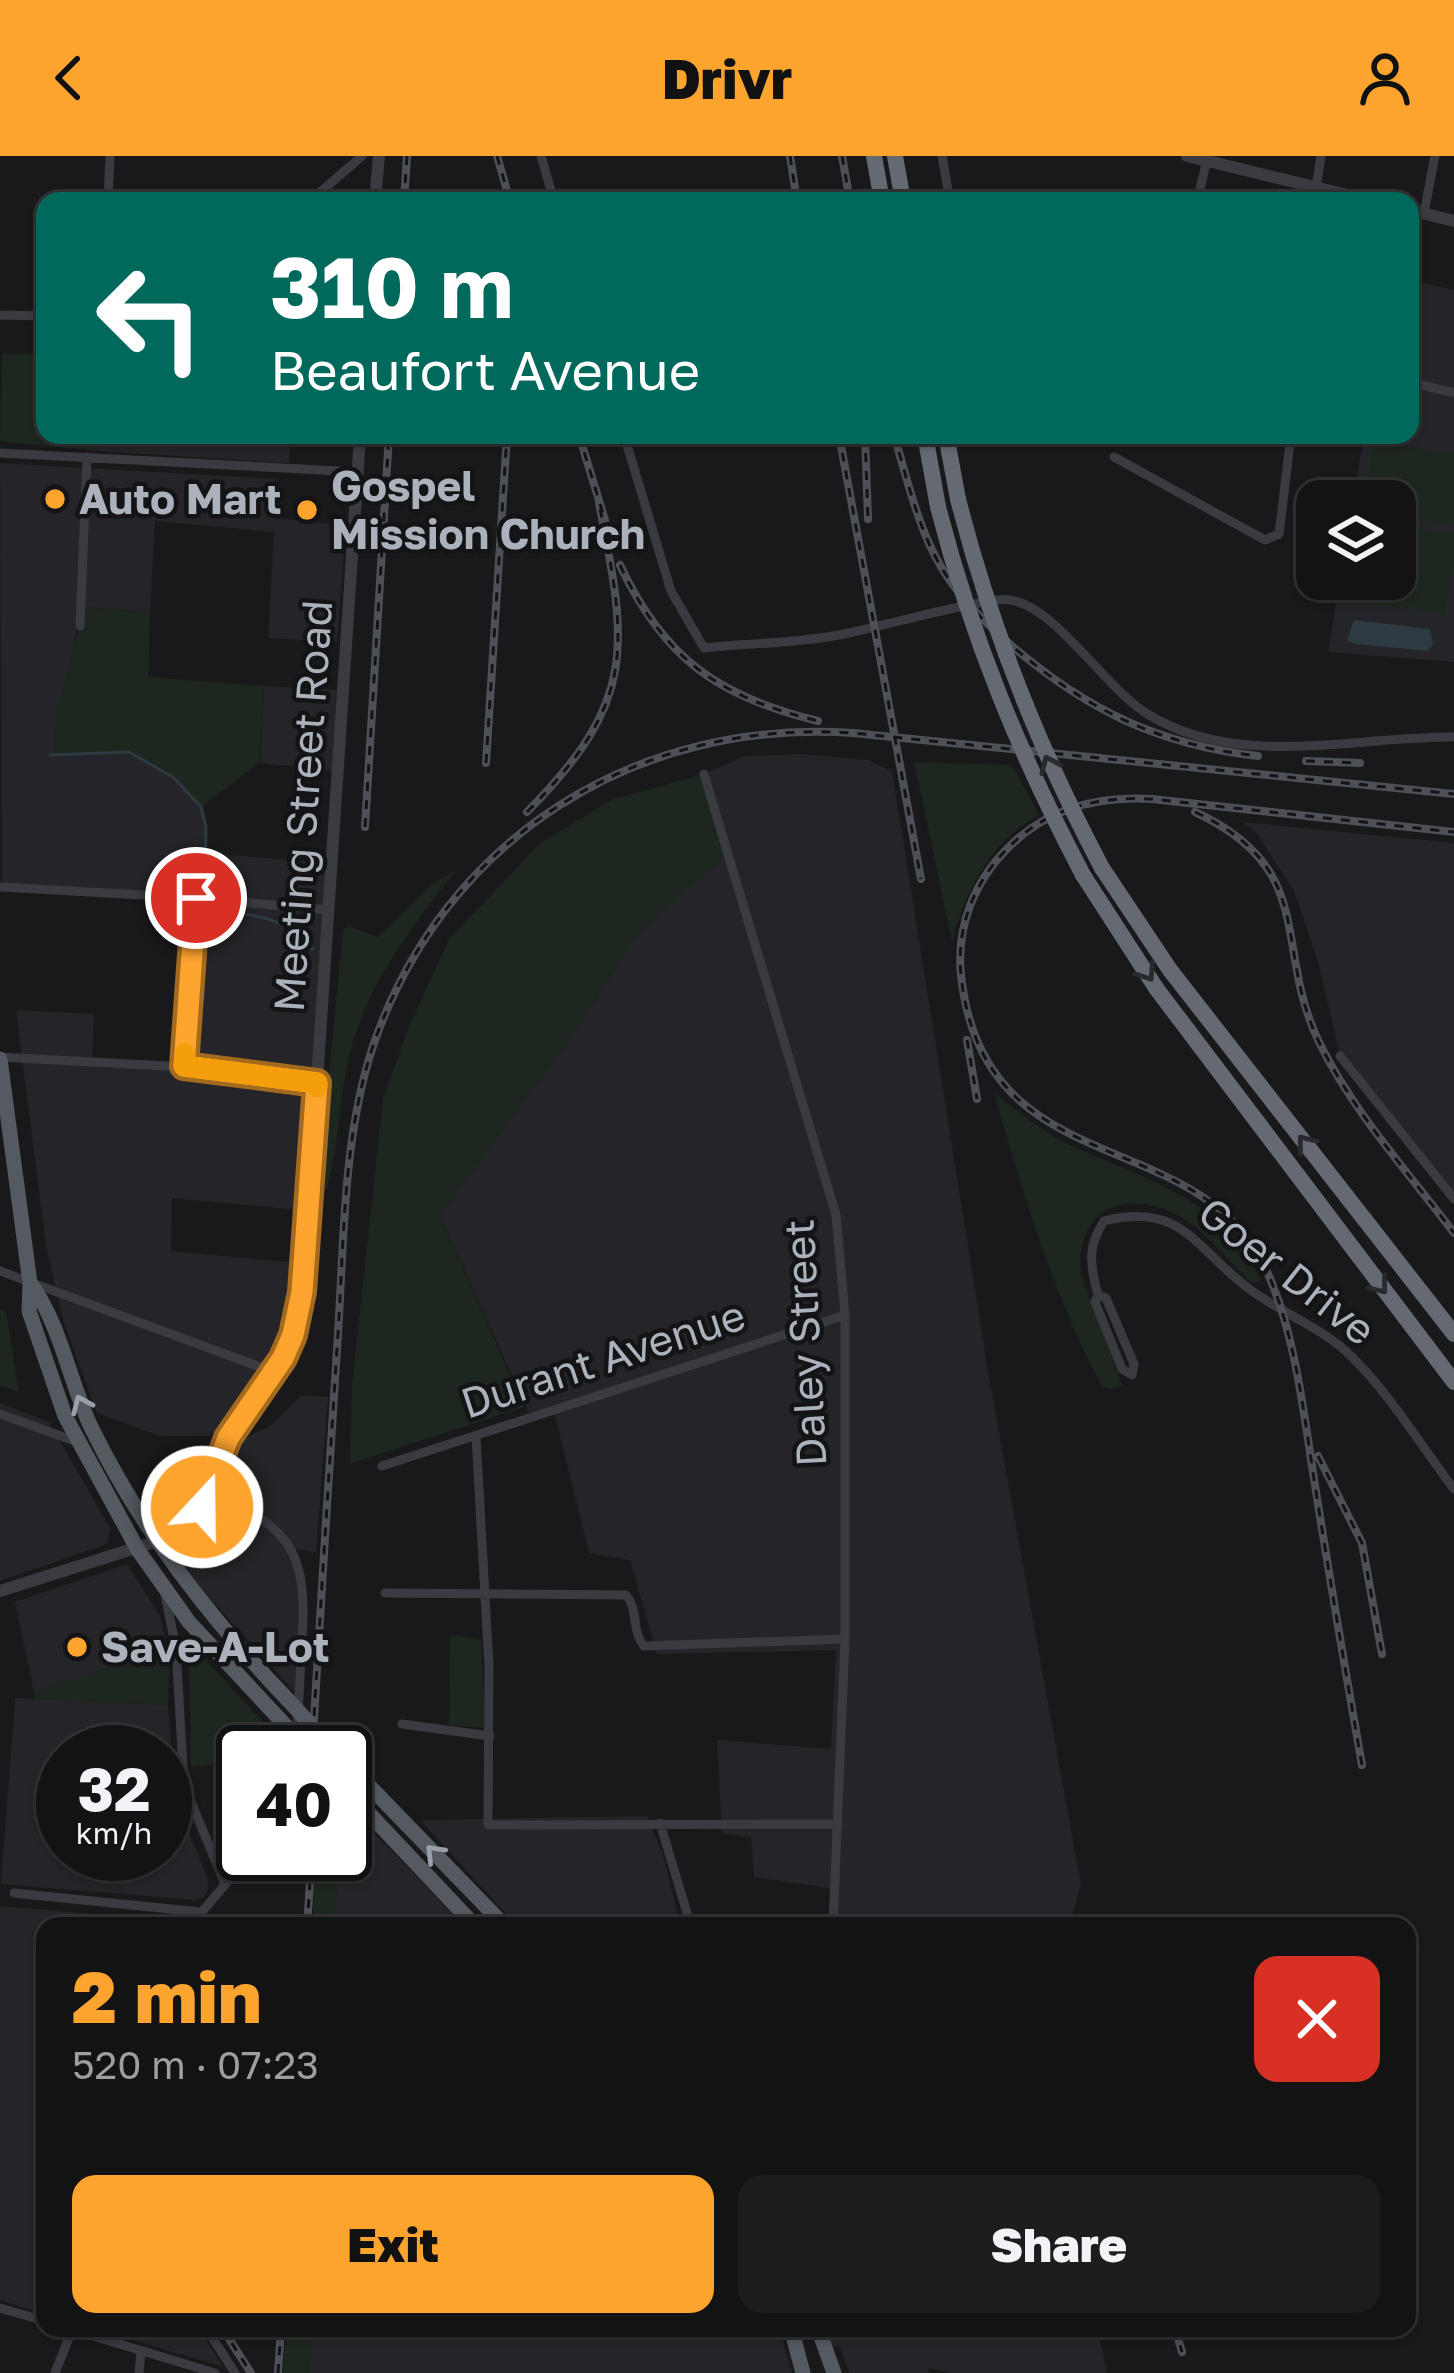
<!DOCTYPE html>
<meta charset="utf-8">
<style>
body{margin:0;font-family:"Golos Text",sans-serif;background:#1c1c1d;color:#f1f3f6;height:100vh;display:flex;flex-direction:column;font-size:45px;white-space:nowrap}
*{box-sizing:border-box;margin:0}
p{font-size:39px;color:#9d9ea0}
.icon{flex:none;width:66px;height:66px;fill:none;stroke:currentColor;stroke-width:2;stroke-linecap:round;stroke-linejoin:round}
.map{position:relative;flex:1;overflow:hidden}
.side{position:absolute;left:36px;top:1761px;width:1380px;height:420px;display:flex;flex-direction:column;background:#131314;border-radius:24px;box-shadow:0 3px 9px #0004,0 0 0 3px #323234}
.side>*{flex:none}
.guide{position:absolute;left:36px;top:36px;width:1383px;height:252px;border-radius:24px;box-shadow:0 3px 9px #0004,0 0 0 3px #323234;background:#00695c;color:#fff;overflow:hidden}
.controls{position:absolute;left:1296px;top:324px;display:grid;gap:24px}
.controls a{display:grid;place-items:center;width:120px;height:120px;border-radius:24px;background:#131314;box-shadow:0 3px 9px #0004,0 0 0 3px #323234;font-size:60px}
.speed{position:absolute;left:36px;top:1569px;display:flex;gap:24px;font-size:60px;font-weight:700;text-align:center}
.speed>*{display:grid;place-content:center;width:156px;height:156px;border-radius:50%;background:#131314;box-shadow:0 3px 9px #0004,0 0 0 3px #323234;line-height:1}
.speed small{font-size:30px;font-weight:400}
.speed .limit{border:6px solid #111;border-radius:18px;background:#fff;color:#111}
.pin{position:absolute;display:grid;place-items:center;width:102px;height:102px;color:#fff;margin:-51px;border:6px solid #fff;border-radius:50%;box-shadow:0 3px 12px #0007}
.me{position:absolute;width:132px;margin:-66px;rotate:21deg;stroke-linejoin:round;filter:drop-shadow(0 0 9px #0008)}
.turn{display:flex;align-items:center;gap:42px;height:252px;padding:0 36px;font-size:54px}
.turn .icon{width:156px;height:156px;stroke-width:2.5}
.turn b{display:block;font-size:84px;line-height:102px}
.round{display:grid;place-items:center;flex:none;width:126px;height:126px;border-radius:24px;background:#1c1c1d}
.headline{display:flex;align-items:center;justify-content:space-between;height:204px;padding:0 36px}
h1{font-size:72px;font-weight:800;line-height:90px;color:#fda42f}
.action{display:flex;gap:24px;margin-top:auto;padding:24px 36px}
.action a{flex:1;height:138px;border-radius:24px;background:#fda42f;color:#111;font-size:48px;font-weight:800;line-height:138px;text-align:center}
.action a+a{background:#1c1c1d;color:#f1f3f6}
header{display:flex;justify-content:space-between;align-items:center;height:156px;padding:0 36px;background:#fda42f;color:#111;font-size:54px;font-weight:800}
.map>svg:first-child{display:block}
</style>
<header><svg class="icon" aria-label="back" viewBox="0 0 24 24"><path d="M15 5l-7 7 7 7"/></svg>Drivr<svg class="icon" aria-label="person" viewBox="0 0 24 24"><circle cx="12" cy="8" r="4"/><path d="M4 21q1-7 8-7t8 7"/></svg></header>
<div class="map">
<svg width="1454" height="2217" viewBox="0 0 1454 2217">
<rect width="100%" height="100%" fill="#19191b"/>
<!-- built -->
<path fill="#252529" fill-rule="evenodd" d="M1410,124L1454,134V506L1328,496L1340,423H1395V345H1353L1364,279H1410Z
M98,279H289V307L97,295Z
M0,307L277,323L276,362L346,369L337,486L268,482L274,376L155,365L150,456L81,451L55,599L129,596L157,609L190,636L201,651L206,670V697L327,707L317,927H311L300,1054L172,1042L171,1095L297,1107L289,1164L280,1191L224,1274L209,1280H160L97,1257L63,1164L46,1090L16,854L94,858L92,905L184,910L196,742L2,731Z
M264,530L337,534L332,615L260,607Z
M801,598L868,604L892,615L989,1221L1081,1729L1069,1770H834L835,1733L754,1721L751,1681L722,1677L717,1584L831,1593L836,1494L657,1498L630,1404L589,1397L554,1255L531,1262L440,1059L574,877L636,779L727,698L704,618L745,600Z
M1243,666L1454,687V1043L1340,900L1319,809L1294,735L1257,678Z
M302,1239L328,1241L316,1396L293,1393L301,1414L299,1541L205,1437L190,1417L187,1405L193,1388L190,1373L224,1292L270,1270Z
M0,1247L49,1266L110,1372L107,1388L0,1425Z
M127,1408L160,1460L169,1500L129,1505L34,1536L15,1446Z
M15,1542L168,1549L174,1627L181,1658L207,1720L208,1734L204,1741L196,1744L1,1728ZM165,1596V1698H63V1596Z
M356,1658L464,1770H334L339,1698H345V1667L348,1660Z
M647,1660L665,1705L680,1770H517L420,1664Z
M0,1750L174,1765V1770H45V2158L0,2144Z
M93,2172H199L223,2211Z
M313,2172H779L792,2217H309Z
M824,2172H1097L1107,2217H952L929,2212L928,2217H849L841,2192L824,2188Z"/>
<!-- green -->
<path fill="#1e271f" d="M2,198H45V279H98L97,295L0,285Z
M1374,285L1454,298V370L1395,360V345H1364Z
M1395,369L1454,378V406L1445,458L1376,449L1364,437L1366,423H1395Z
M81,451L150,456L148,521L264,530L259,607L201,651C155,589 123,596 54,599L56,556L80,470Z
M914,606L1012,609L1039,659C992,684 965,735 952,785Z
M704,618L728,698L636,779L574,877L440,1059L524,1251L350,1308L352,1230L383,942L408,873L449,783L540,687L611,644Z
M456,714C412,771 368,826 350,897C339,942 339,989 327,1033L318,1034L343,774L348,770L378,781L433,727Z
M994,936C1018,956 1042,976 1070,989C1143,1023 1228,1043 1261,1125L1251,1126C1229,1105 1207,1077 1181,1061C1126,1030 1074,1053 1081,1119L1122,1229L1111,1233L1102,1230C1053,1139 1022,1035 994,936Z
M0,1153L6,1155L19,1236L0,1229Z
M450,1479L481,1483L485,1572L449,1569Z
M189,1486L286,1591V1596H243V1605L191,1611Z
M169,1500L168,1549L34,1543V1536L129,1505Z
M317,1698H339L334,1770H312Z
M286,2172H313L309,2217H283Z"/>
<!-- water -->
<path fill="#2e3a41" d="M1354,464L1430,473L1433,488L1428,495L1355,488L1347,484Z"/>
<g fill="none" stroke-linecap="round" stroke-linejoin="round">
<!-- stream -->
<path stroke="#2e3a41" stroke-width="3" d="M50,599L129,596L173,621L201,651L206,670L205,734
M204,750L203,754C238,756 290,759 307,792L313,793"/>
<!-- minor -->
<path stroke="#3a3b41" stroke-width="9" d="M541,0L554,45
M942,0L950,45
M1316,32L1321,0
M108,45L110,0
M310,45L362,0
M1197,45L1207,4
M1424,57L1435,0
M0,159L45,160
M1410,226L1454,237
M624,279L671,435L704,492C751,487 803,487 849,477C891,468 931,456 974,448C985,446 999,442 1010,444C1056,450 1106,534 1149,559C1240,614 1355,580 1454,581
M0,297L358,316
M1114,301L1265,384L1279,378L1291,279
M80,470L87,301
M704,618L836,1059L845,1159V1483L833,1770
M0,731L196,742L329,754
M1340,900L1454,1043
M0,901L184,911L317,927
M184,911L196,742
M0,1115L274,1216
M1098,1139L1106,1142L1134,1208L1132,1219
M1132,1219L1122,1213L1095,1146L1098,1139C1090,1109 1087,1091 1104,1065C1184,1045 1196,1095 1252,1135C1285,1159 1323,1172 1352,1201C1389,1237 1422,1291 1454,1333
M0,1258L80,1287
M476,1280L489,1510L488,1669L838,1668
M382,1310L845,1159
M208,1334C290,1372 308,1393 302,1484C300,1521 298,1559 296,1596
M385,1437L626,1439C639,1454 631,1475 644,1490L845,1483
M165,1439L176,1492L184,1629L225,1728
M402,1568L490,1580
M660,1667L691,1770
M14,1737L200,1756
M190,1770L251,1698
M0,2152L45,2165
M67,2172L215,2217
M206,2172L235,2217
M55,2217L72,2174
M139,2217L141,2195"/>
<!-- tertiary -->
<path stroke="#3a3b41" stroke-width="12" d="M1187,0L1372,45
M375,45L379,0
M1410,54L1454,65
M0,1435L186,1376L197,1362L228,1282L283,1202L294,1179L303,1136L360,279"/>
<!-- primary -->
<path stroke="#555960" stroke-width="15" d="M0,903L30,1127L29,1155L65,1260L138,1394L189,1466L287,1571
M31,1128C61,1170 69,1224 91,1271C142,1375 209,1461 288,1544
M345,1605L505,1770
M345,1632L475,1770
M791,2172L803,2217
M818,2172L834,2217"/>
<!-- motorway -->
<path stroke="#656a72" stroke-width="16" d="M874,0L882,45
M895,0L903,45
M925,279L938,351
M946,279L958,343
M1102,712L1170,814L1454,1178
M1083,719L1156,832L1454,1226"/>
<!-- rail casing -->
<g stroke="#4d5056" stroke-width="8">
<path id="rail" d="M497,0L510,45
M790,0L797,45
M842,0L850,45
M404,45L407,0
M579,279L605,364
M839,279L921,723
M865,279L868,363
M894,279C906,319 916,363 935,400C954,437 981,463 1012,490C1087,554 1159,589 1258,600
M620,409C664,503 719,541 818,565
M1306,605L1360,607
M486,607L507,279
M527,656C637,545 628,492 599,347
M1195,656C1320,714 1272,792 1320,888C1354,957 1408,1016 1454,1077
M365,671L389,279
M967,884L977,943
M1318,1300L1362,1387L1382,1498
M312,1596C320,1457 329,1317 338,1178C344,1083 343,981 373,890C444,682 637,562 853,577L1454,638
M1362,1609C1345,1513 1329,1418 1314,1323C1303,1253 1295,1175 1265,1111C1196,966 983,1030 961,819C956,770 975,723 1011,689C1050,651 1100,640 1152,643L1454,676
M307,1770L312,1698
M222,2172L251,2217
M1175,2172L1182,2196
M278,2217L281,2172"/>
</g>
<!-- rail -->
<use href="#rail" stroke="#141416" stroke-width="3" stroke-dasharray="9" stroke-linecap="butt"/>
<!-- primary-bridge -->
<path stroke="#555960" stroke-width="15" d="M288,1544L336,1596
M287,1571L311,1596"/>
<!-- motorway-bridge -->
<path stroke="#656a72" stroke-width="16" d="M958,343C991,473 1039,593 1102,712
M938,351C972,483 1020,599 1083,719"/>
</g>
<!-- one-way arrows -->
<defs><path id="oneway-chevron" d="M-2-3.5L2.5 0L-2 3.5" fill="none" stroke-width="1.6" stroke-linecap="round" stroke-linejoin="round" transform="scale(3)"/></defs>
<g stroke="#282a2d">
<use href="#oneway-chevron" transform="translate(1049 608) rotate(-114)"/>
<use href="#oneway-chevron" transform="translate(1147 817) rotate(57)"/>
<use href="#oneway-chevron" transform="translate(1305 987) rotate(-128)"/>
<use href="#oneway-chevron" transform="translate(1380 1130) rotate(52)"/>
</g>
<g stroke="#9aa0aa">
<use href="#oneway-chevron" transform="translate(81 1248) rotate(-114)"/>
<use href="#oneway-chevron" transform="translate(434 1697) rotate(-134)"/>
</g>
<g fill="none" stroke-linecap="round" stroke-linejoin="round">
<!-- route casing -->
<g stroke="#a46b1f" stroke-width="30">
<path id="route" d="M196,742L184,910L317,927L302,1136L293,1179L283,1202L228,1282L202,1351"/>
</g>
<!-- route -->
<use href="#route" stroke="#fda42f" stroke-width="21"/>
<!-- slow -->
<path stroke="#f59e0b" stroke-width="21" d="M185,898L184,910L317,927V931"/>
</g>
<!-- markers -->
<g fill="#fda42f" stroke="#141416" stroke-width="4.5">
<circle cx="55" cy="343" r="12"/>
<circle cx="307" cy="354" r="12"/>
<circle cx="77" cy="1491" r="12"/>
</g>
<g text-anchor="middle" stroke-width="9" stroke-linejoin="round" paint-order="stroke">
<!-- poi labels -->
<g font-size="42" font-weight="bold" fill="#abb2bc" stroke="#141416" text-anchor="start">
<text x="331" y="345">Gospel<tspan x="331" dy="48">Mission Church</tspan></text>
<text x="79" y="358">Auto Mart</text>
<text x="101" y="1506">Save-A-Lot</text>
</g>
<!-- street labels -->
<g font-size="42" fill="#abb2bc" stroke="#141416">
<text transform="translate(303 650) rotate(-86)" y="15">Meeting Street Road</text>
<text transform="translate(1287 1115) rotate(38)" y="15">Goer Drive</text>
<text transform="translate(805 1187) rotate(-93)" y="15">Daley Street</text>
<text transform="translate(603 1203) rotate(-18)" y="15">Durant Avenue</text>
</g>
</g>
</svg>
<div class="controls">
<a><svg class="icon" aria-label="layers" viewBox="0 0 24 24"><path d="M12 4l9 5-9 5-9-5zM3 14l9 5 9-5"/></svg></a>
</div>
<div class="speed"><div>32<small>km/h</small></div><div class="limit">40</div></div>
<div class="pin" style="left:196px;top:742px;background:#d93025"><svg class="icon" aria-label="arrive" viewBox="0 0 24 24"><path d="M6 21V4h12l-3 4 3 4H6"/></svg></div>
<svg class="me" style="left:202px;top:1351px" viewBox="-20 -20 40 40"><circle r="17" fill="#fda42f" stroke="#fff" stroke-width="3"/><path d="M0-11L8 9 0 5-8 9z" fill="#fff"/></svg>
<div class="guide">
<div class="turn"><svg class="icon" aria-label="left" viewBox="0 0 24 24"><path d="M17 20v-9H6M10 6l-5 5 5 5"/></svg><div><b>310 m</b>Beaufort Avenue</div></div>
</div>
<section class="side">
<div class="headline"><div><h1>2 min</h1><p>520 m · 07:23</p></div><a class="round" style="background:#d93025;color:#fff"><svg class="icon" aria-label="close" viewBox="0 0 24 24"><path d="M6 6l12 12M18 6L6 18"/></svg></a></div>
<div class="action"><a>Exit</a><a>Share</a></div>
</section>
</div>
